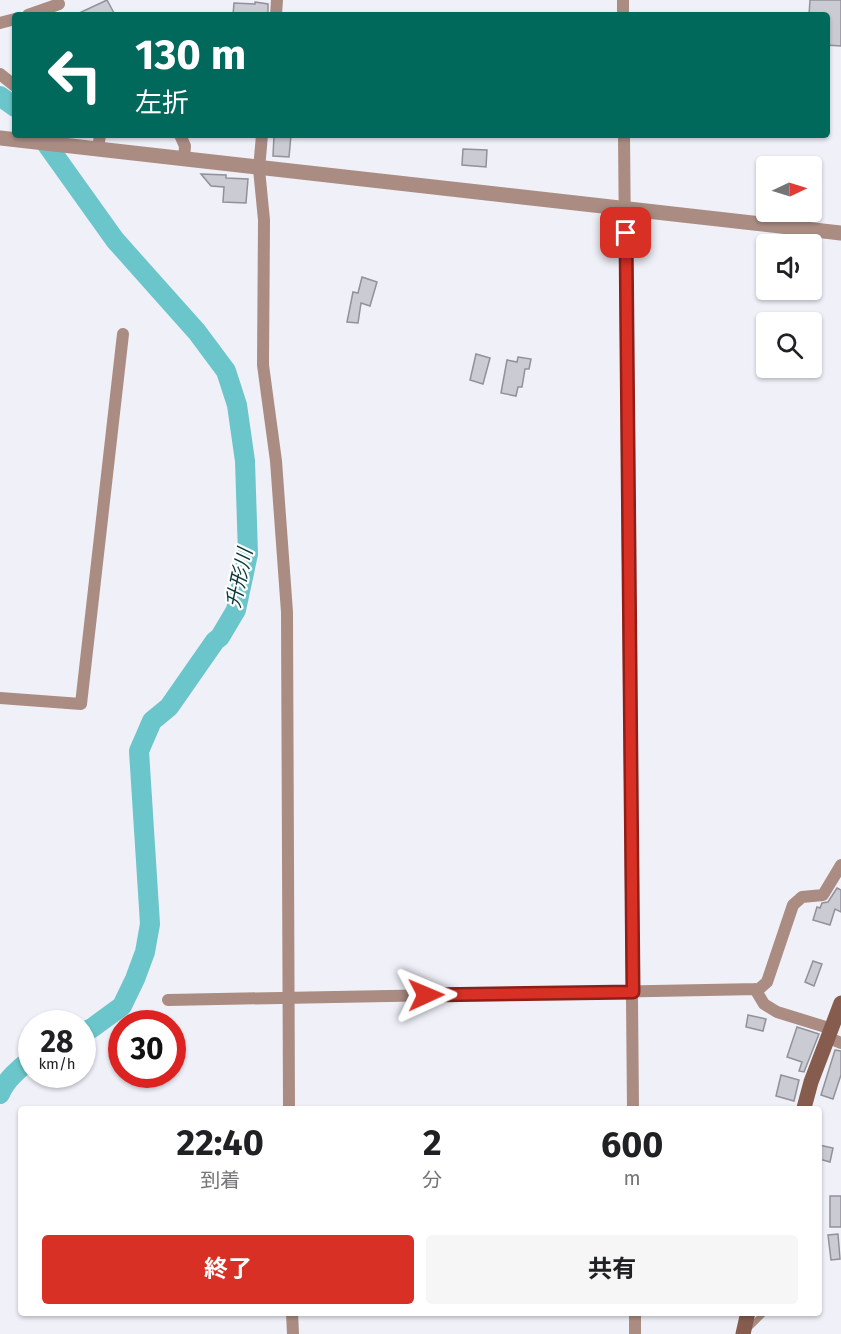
<!DOCTYPE html>
<html lang="ja">
<meta charset="utf-8">
<style>
body{margin:0;font-family:"Fira Sans","Noto Sans JP",sans-serif;background:#f6f6f6;color:#202124;height:100vh;display:flex;flex-direction:column;font-size:22px;white-space:nowrap}
*{box-sizing:border-box;margin:0}
p{font-size:20px;color:#757577}
.icon{flex:none;width:33px;height:33px;fill:none;stroke:currentColor;stroke-width:2;stroke-linecap:round;stroke-linejoin:round}
.map{position:relative;flex:1;overflow:hidden}
.drawer{position:absolute;left:18px;top:1106px;width:804px;height:210px;display:flex;flex-direction:column;background:#fff;border-radius:6px;box-shadow:0 2px 4px #0004}
.drawer>*{flex:none}
.guide{position:absolute;left:12px;top:12px;width:818px;height:126px;border-radius:6px;box-shadow:0 2px 4px #0004;background:#00695c;color:#fff;overflow:hidden}
.needle{width:39px;rotate:86deg}
.tools{position:absolute;left:756px;top:156px;display:grid;gap:12px}
.tools a{display:grid;place-items:center;width:66px;height:66px;border-radius:6px;background:#fff;box-shadow:0 2px 4px #0004;font-size:30px}
.speed{position:absolute;left:18px;top:1010px;display:flex;gap:12px;font-size:30px;font-weight:700;text-align:center}
.speed>*{display:grid;place-content:center;width:78px;height:78px;border-radius:50%;background:#fff;box-shadow:0 2px 4px #0004;line-height:1}
.speed small{font-size:15px;font-weight:400}
.speed .limit{border:9px solid #d22;background:#fff;color:#111}
.pin{position:absolute;display:grid;place-items:center;width:51px;height:51px;color:#fff;margin:-26px;border-radius:12px;box-shadow:0 3px 9px #0006}
.me{position:absolute;width:66px;margin:-33px;rotate:89deg;stroke-linejoin:round;filter:drop-shadow(0 0 4px #0008)}
.turn{display:flex;align-items:center;gap:21px;height:126px;padding:0 24px;font-size:27px}
.turn .icon{width:78px;height:78px;stroke-width:2.5}
.turn b{display:block;font-size:42px;line-height:51px}
.eta{display:flex;justify-content:space-evenly;align-items:center;height:102px;text-align:center}
.eta b{font-size:36px;font-weight:700;line-height:42px}
.button{display:flex;gap:12px;margin-top:auto;padding:12px 24px}
.button a{flex:1;height:69px;border-radius:6px;background:#d93025;color:#fff;font-size:24px;font-weight:700;line-height:69px;text-align:center}
.button a+a{background:#f6f6f6;color:#202124}
.map>svg:first-child{display:block}
</style>
<div class="map">
<svg width="841" height="1334" viewBox="0 0 841 1334">
<rect width="100%" height="100%" fill="#f0f0f9"/>
<g fill="none" stroke-linecap="round" stroke-linejoin="round">
<!-- river -->
<path stroke="#6ac6ca" stroke-width="20" d="M0,96L15,107
M40,135L115,240L197,332L226,371L237,405L245,461L248,554L236,610L220,637L215,641L169,707L152,721L139,751L150,924L145,952L135,979L122,1006L92,1028L82,1033
M0,1094C5,1081 20,1067 32,1059"/>
</g>
<!-- building -->
<path fill="#cbcbd4" stroke="#92919a" stroke-width="1.5" d="M107,0L114,13L109,15H75Z
M810,0H841V46L826,45V15H809Z
M255,2L268,4V15H233L234,3L255,4Z
M274,135H291L289,157L273,156Z
M463,149L487,150L486,167L462,165Z
M201,174L226,175V178L248,179L246,203L223,202L224,187L211,186Z
M362,277L377,282L370,306L361,303L358,323L347,322L353,292L358,293Z
M476,354L490,358L483,384L470,380Z
M518,357L531,359L529,369H525L522,387H518L516,396L501,393L507,360L517,362Z
M837,888L841,890V912L835,909L830,925L813,920L817,907L820,908L822,903L828,902Z
M813,961L822,964L814,986L805,982Z
M748,1015L766,1019L763,1031L746,1027Z
M797,1027L819,1034L804,1072L799,1071L802,1062L787,1057Z
M835,1050L841,1051V1075L833,1099L821,1095Z
M781,1075L799,1080L794,1101L776,1096Z
M819,1145L833,1148L830,1162L819,1159Z
M830,1196H841V1227H830Z
M838,1234L840,1259L831,1260L828,1235Z"/>
<g fill="none" stroke-linecap="round" stroke-linejoin="round">
<!-- service -->
<path stroke="#aa8c82" stroke-width="6" d="M748,1329L765,1312"/>
<!-- minor -->
<path stroke="#aa8c82" stroke-width="12" d="M623,0V15
M28,15L59,4
M276,15L277,0
M0,23L15,19
M0,74L15,86
M180,135L185,146L184,159
M262,135L259,169L264,220L263,365L276,461L287,612L289,1108
M624,135L633,1108
M98,149L100,135
M0,698L81,704L123,334
M755,989L764,1004L777,1012L832,1029
M168,1000L759,989L767,982L793,905L802,897L823,895L841,865
M829,1038L841,1043
M292,1312L293,1334
M635,1312V1334"/>
<!-- tertiary -->
<path stroke="#aa8c82" stroke-width="15" d="M0,138L841,233"/>
<!-- secondary -->
<path stroke="#865c4e" stroke-width="15" d="M804,1108L811,1082L841,1003
M743,1334L748,1312"/>
</g>
<g fill="none" stroke-linecap="round" stroke-linejoin="round">
<!-- route casing -->
<g stroke="#8d1f18" stroke-width="15">
<path id="route" d="M426,995L633,992L626,233"/>
</g>
<!-- route -->
<use href="#route" stroke="#d93025" stroke-width="10"/>
</g>
<g text-anchor="middle" stroke-width="4.5" stroke-linejoin="round" paint-order="stroke">
<!-- water labels -->
<g font-size="20" font-style="italic" fill="#0c393b" stroke="#fefefe">
<text transform="translate(239 578) rotate(-78)" y="7">升形川</text>
</g>
</g>
</svg>
<div class="tools">
<a><svg class="needle" viewBox="-14 -14 28 28"><path d="M0-13l5 13h-10z" fill="#e53935"/><path d="M0 13l5-13h-10z" fill="#757577"/></svg></a>
<a><svg class="icon" aria-label="sound" viewBox="0 0 24 24"><path d="M4 9h4l5-4v14l-5-4H4zM17 9q2 3 0 6"/></svg></a>
<a><svg class="icon" aria-label="search" viewBox="0 0 24 24"><circle cx="10" cy="10" r="6"/><path d="M15 15l6 6"/></svg></a>
</div>
<div class="speed"><div>28<small>km/h</small></div><div class="limit">30</div></div>
<div class="pin" style="left:626px;top:233px;background:#d93025"><svg class="icon" aria-label="arrive" viewBox="0 0 24 24"><path d="M6 21V4h12l-3 4 3 4H6"/></svg></div>
<svg class="me" style="left:426px;top:995px" viewBox="-20 -20 40 40"><path d="M0-17L14 15 0 8-14 15z" fill="#d93025" stroke="#fff" stroke-width="4"/></svg>
<div class="guide">
<div class="turn"><svg class="icon" aria-label="left" viewBox="0 0 24 24"><path d="M17 20v-9H6M10 6l-5 5 5 5"/></svg><div><b>130 m</b>左折</div></div>
</div>
<section class="drawer">
<div class="eta">
<div><b>22:40</b><p>到着</p></div>
<div><b>2</b><p>分</p></div>
<div><b>600</b><p>m</p></div>
</div>
<div class="button"><a>終了</a><a>共有</a></div>
</section>
</div>
